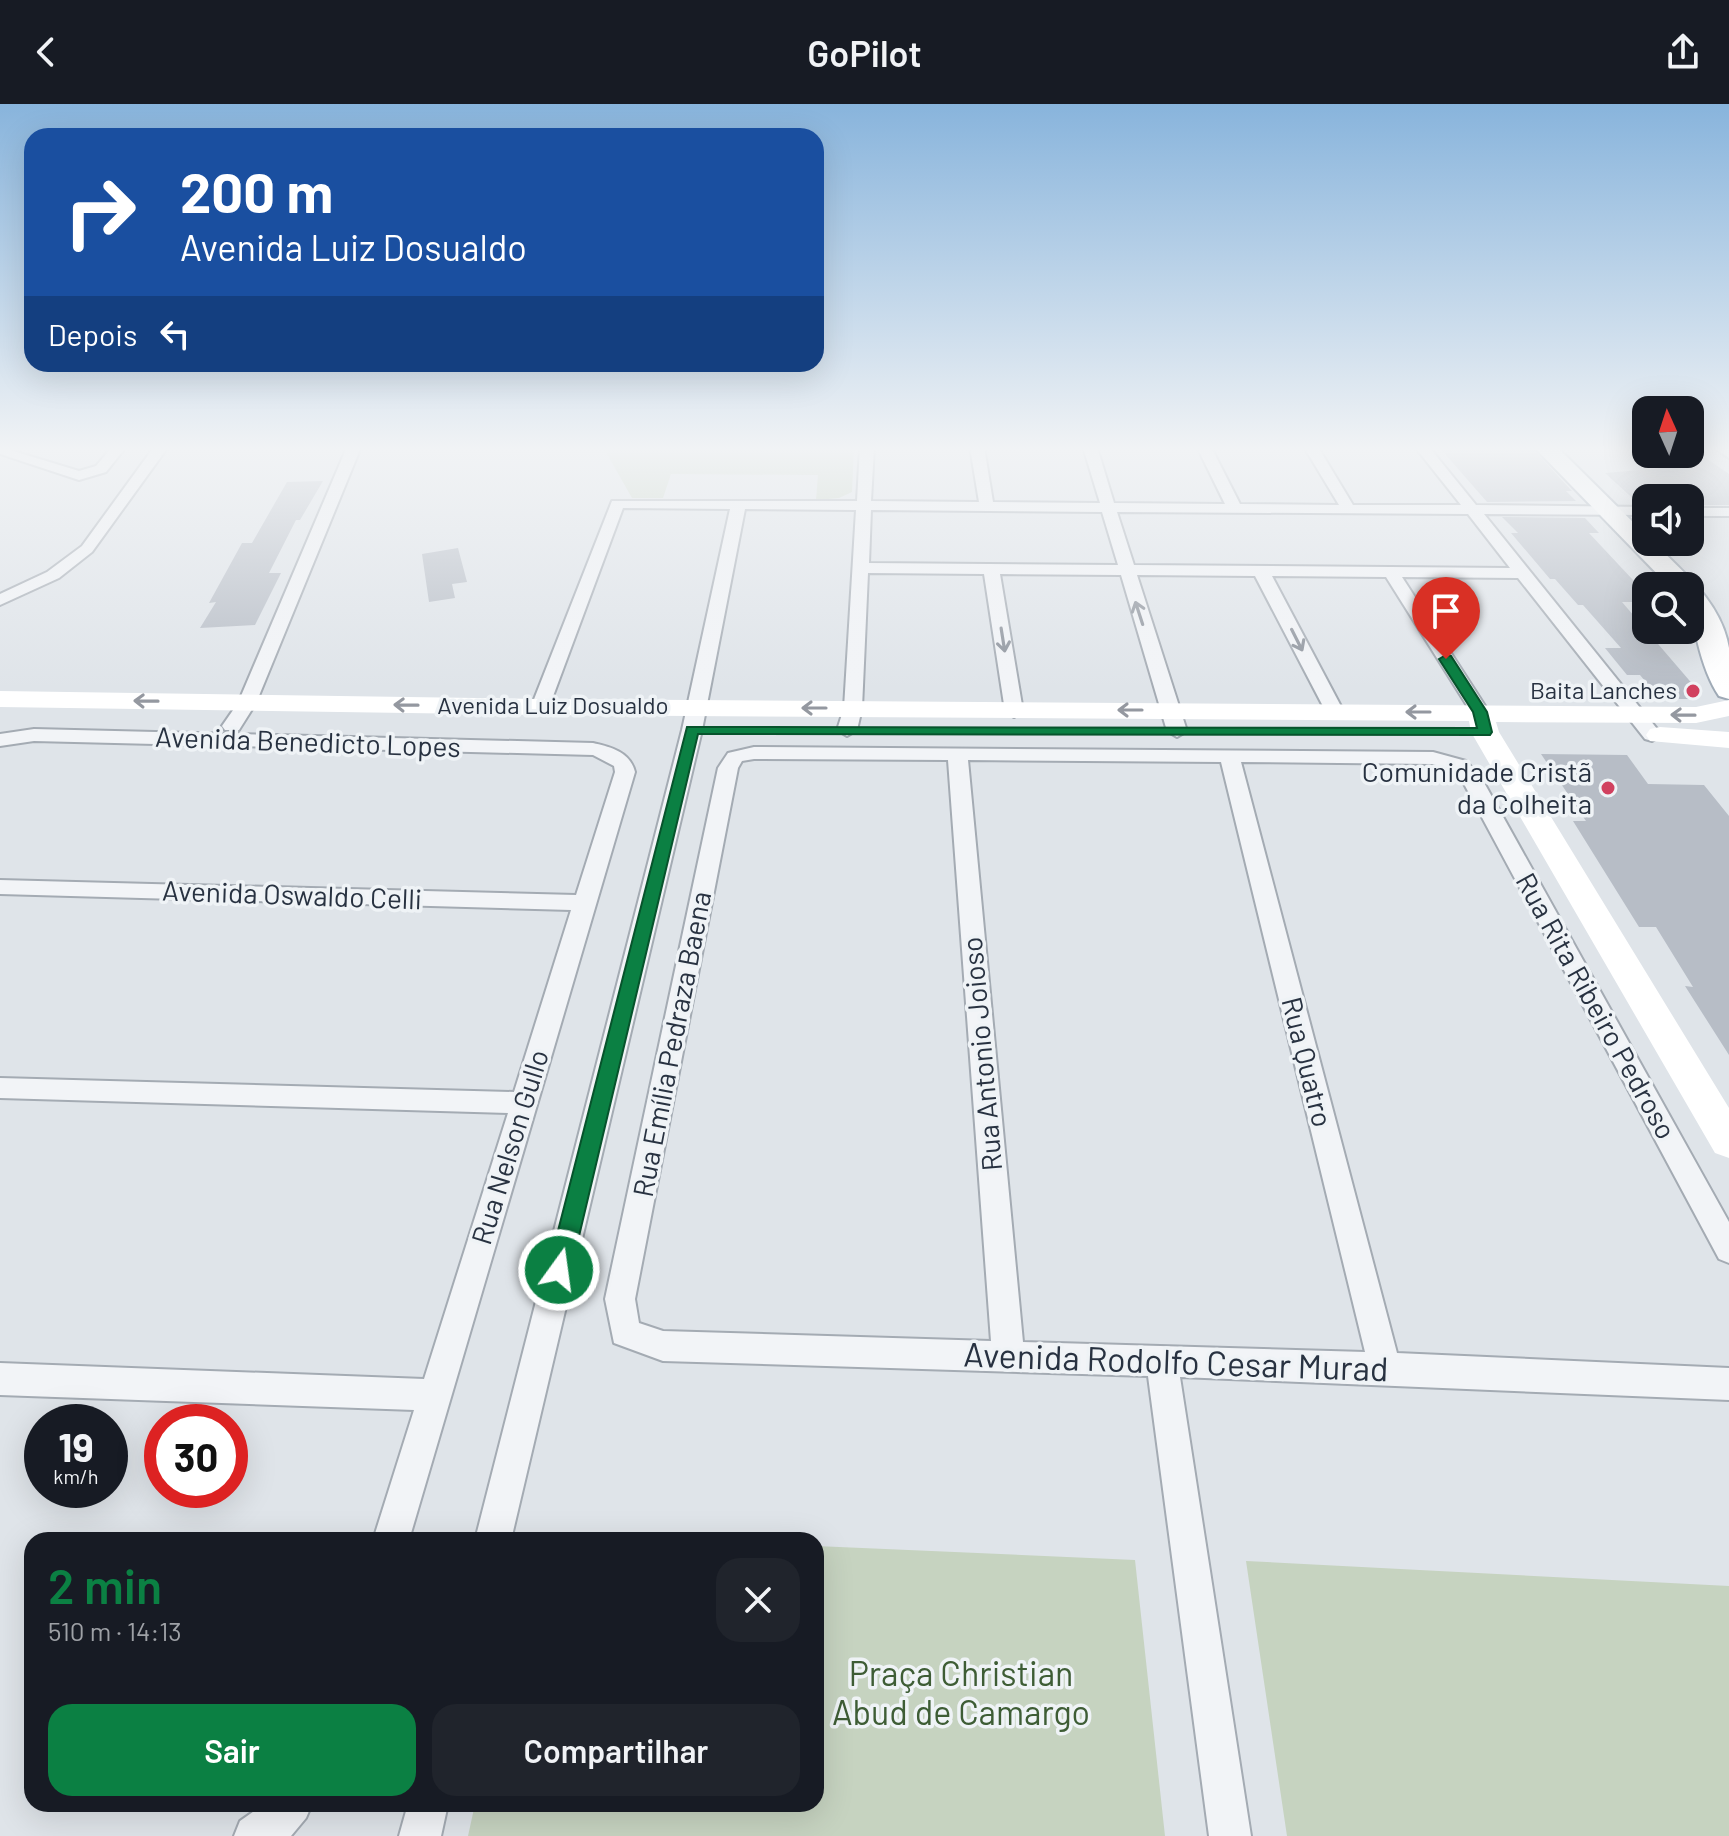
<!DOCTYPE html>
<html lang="pt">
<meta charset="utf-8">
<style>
body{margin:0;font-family:Barlow,sans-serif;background:#20242c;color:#f1f3f6;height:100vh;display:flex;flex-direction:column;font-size:30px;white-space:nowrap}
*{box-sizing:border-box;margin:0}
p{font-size:26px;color:#9ea1a6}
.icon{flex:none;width:44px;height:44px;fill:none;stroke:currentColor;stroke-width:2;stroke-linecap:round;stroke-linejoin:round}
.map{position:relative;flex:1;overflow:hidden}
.drawer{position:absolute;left:24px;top:1428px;width:800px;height:280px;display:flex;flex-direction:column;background:#171b24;border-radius:24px;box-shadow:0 8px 32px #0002}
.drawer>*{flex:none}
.banner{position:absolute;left:24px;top:24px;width:800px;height:244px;border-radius:24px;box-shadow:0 8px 32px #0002;background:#1a4fa0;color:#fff;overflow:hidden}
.needle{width:52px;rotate:357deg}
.fabs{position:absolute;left:1632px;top:292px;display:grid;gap:16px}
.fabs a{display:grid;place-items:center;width:72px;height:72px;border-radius:16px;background:#171b24;box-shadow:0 8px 32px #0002;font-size:40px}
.speed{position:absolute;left:24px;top:1300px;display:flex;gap:16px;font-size:40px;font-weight:700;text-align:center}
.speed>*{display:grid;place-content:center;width:104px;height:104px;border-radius:50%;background:#171b24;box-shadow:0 8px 32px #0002;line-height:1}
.speed small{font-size:20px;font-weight:400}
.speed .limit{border:12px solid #d22;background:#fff;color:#111}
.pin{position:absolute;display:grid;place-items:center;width:68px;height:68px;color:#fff;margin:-82px -34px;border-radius:50% 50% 50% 0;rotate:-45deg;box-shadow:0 0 8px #0007}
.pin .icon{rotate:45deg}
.me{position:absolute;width:88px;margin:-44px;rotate:14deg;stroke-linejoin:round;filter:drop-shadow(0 0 6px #0008)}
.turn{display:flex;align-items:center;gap:28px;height:168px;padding:0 24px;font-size:36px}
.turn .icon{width:104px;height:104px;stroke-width:2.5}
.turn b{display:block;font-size:56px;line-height:68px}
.then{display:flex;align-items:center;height:76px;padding:0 24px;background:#0003;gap:16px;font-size:30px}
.round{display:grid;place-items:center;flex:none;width:84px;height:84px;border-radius:24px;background:#20242c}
.summary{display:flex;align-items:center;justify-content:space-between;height:136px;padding:0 24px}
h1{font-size:48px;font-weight:600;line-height:60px;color:#0b8043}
.primary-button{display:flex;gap:16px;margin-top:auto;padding:16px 24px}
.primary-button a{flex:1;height:92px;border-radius:24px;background:#0b8043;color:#fff;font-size:32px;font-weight:600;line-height:92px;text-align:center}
.primary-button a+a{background:#20242c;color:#f1f3f6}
header{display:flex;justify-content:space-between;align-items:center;height:104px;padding:0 24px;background:#171b24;font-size:36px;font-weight:600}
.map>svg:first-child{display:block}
</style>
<header><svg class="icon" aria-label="back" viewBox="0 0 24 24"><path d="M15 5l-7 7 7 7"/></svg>GoPilot<svg class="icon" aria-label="share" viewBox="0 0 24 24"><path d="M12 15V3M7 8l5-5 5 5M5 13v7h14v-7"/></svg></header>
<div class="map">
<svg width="1729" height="1732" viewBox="0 0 1729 1732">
<rect width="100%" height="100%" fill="#dfe4e9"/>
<!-- green -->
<path fill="#c6d3c0" d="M603,343H854L852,388L839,394L816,396L818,371L671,370L663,394H632Z
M816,1442L1135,1456L1165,1732H468L475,1700H816Z
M1246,1457L1729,1482V1732H1287Z"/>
<!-- building -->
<path fill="#b7bdc6" d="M1439,343H1531L1572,387H1566L1576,397L1487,398Z
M1690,343L1729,370V401H1690V394H1646V400H1639L1605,369L1664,364L1651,354L1690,350Z
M323,377L300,416H296L269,469H281L255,521L200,524L216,498L209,499L242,439H252L287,378Z
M1502,413L1585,414L1599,429H1589L1633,476H1646V498H1622L1701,590H1690L1695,595H1660L1640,571H1627L1605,544H1621L1583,501H1578L1555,475H1550L1511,429H1518Z
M458,444L467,478L452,480L455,494L429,498L422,450Z
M1541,650L1627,651L1648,680L1704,681L1729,712V951L1685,882L1693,883L1656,823H1639L1573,717H1586Z"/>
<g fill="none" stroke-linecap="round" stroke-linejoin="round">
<!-- street casing -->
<g stroke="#a4abb3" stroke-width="4">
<path id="street" d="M0,343L79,367L96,362L112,343H126L106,368L79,376L0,350Z
M154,343H168L92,448L59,474L0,501V490L47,468L82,442Z
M347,343H361L256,599L239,626H225L222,622L238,599Z
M860,343H874L871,397L979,398L970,343H984L993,398L1100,399L1083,343H1097L1114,399L1225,400L1197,343H1211L1240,400L1339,401L1304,343H1318L1353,401H1461L1415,343H1429L1476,401L1646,403V411L1484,410L1662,631L1652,637L1645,635L1518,474L1402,473L1489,608L1480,614L1471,608L1386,473L1272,472L1344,608L1335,614L1326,608L1255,472L1137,471L1187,627L1177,633L1167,627L1121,471L1000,470L1023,607L1014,613L1005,607L984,470L868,469L862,604L857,626L847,632L837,626L844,604L856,406L745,405L702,626L511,1436H475L682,626L730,405L623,404L549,603L540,609L531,603L612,397H857ZM871,406L1102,408L1118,461L869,459ZM1117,408L1468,410L1510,464L1134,461Z
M1713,343H1728L1729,354Z
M1690,404H1729V412H1690Z
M34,625L593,639C611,643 630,648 635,668L409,1436H373L414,1306L0,1291V1259L424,1275L508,1009L0,994V974L514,988L571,806L0,790V776L576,791L615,668L614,662L593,651L34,637L0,642V630Z
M754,643L1433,648L1466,657L1482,675L1729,1118V1159L1719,1155L1463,678L1452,665L1432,660L1241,658L1397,1249L1729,1264V1296L1180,1273L1251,1732H1209L1148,1272L663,1257L614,1239L605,1195L718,664L728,649ZM754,655L948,656L991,1237L663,1227L639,1219L635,1195L738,664L742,657ZM968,656L1221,658L1365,1248L1023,1238Z
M264,1700H312L306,1714L291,1732H234L240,1717Z
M408,1700H448L441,1732H399Z"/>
</g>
<!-- primary casing -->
<g stroke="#9ea9b5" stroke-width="4">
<path id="primary" d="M1534,343H1557L1646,431V438H1653C1684,469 1721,498 1729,544C1729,560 1729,578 1729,595L1719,592C1701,566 1690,513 1690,482H1669Z"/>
</g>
<!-- street -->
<use href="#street" fill="#f2f4f7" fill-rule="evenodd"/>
<!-- secondary -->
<path fill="#fff" fill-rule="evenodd" d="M0,587L540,595L1696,603L1729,596V612L1696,619L1496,618L1499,628L1729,1004V1054L1715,1049L1471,628L1469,617L540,611L0,603Z
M1660,623L1729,628V644L1650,637L1646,631L1650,625Z"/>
<!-- primary -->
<use href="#primary" fill="#fff" fill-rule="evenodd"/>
</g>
<!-- one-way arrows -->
<defs><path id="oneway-shaft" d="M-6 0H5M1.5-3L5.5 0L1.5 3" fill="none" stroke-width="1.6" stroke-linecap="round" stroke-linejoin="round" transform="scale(2)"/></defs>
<g stroke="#8d939c">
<use href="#oneway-shaft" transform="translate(1139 509) rotate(-108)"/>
<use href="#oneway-shaft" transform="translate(1003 536) rotate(81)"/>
<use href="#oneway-shaft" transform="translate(1297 536) rotate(63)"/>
</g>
<g stroke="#9498a0">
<use href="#oneway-shaft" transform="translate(146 597) rotate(-179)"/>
<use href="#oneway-shaft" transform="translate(406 601) rotate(-179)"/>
<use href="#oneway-shaft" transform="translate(814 604) rotate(-180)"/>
<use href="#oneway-shaft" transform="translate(1130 606) rotate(180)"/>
<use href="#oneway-shaft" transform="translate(1418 608) rotate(180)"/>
<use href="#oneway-shaft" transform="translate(1683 611) rotate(-179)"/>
</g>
<!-- sky -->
<linearGradient id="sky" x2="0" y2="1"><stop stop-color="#88b4dc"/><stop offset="0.59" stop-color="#f1f3f5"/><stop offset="1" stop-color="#f1f3f5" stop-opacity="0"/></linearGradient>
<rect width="1729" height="585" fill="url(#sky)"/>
<!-- route -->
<path fill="#0b8043" stroke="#07532c" stroke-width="2" d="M1446,551L1451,552L1487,608L1492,628L1490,631L698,630L571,1166L567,1173L559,1176L551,1173L548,1166L687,623L1477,624L1473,608L1439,555Z"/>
<!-- markers -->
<g fill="#d1415f" stroke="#eff3f6" stroke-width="3">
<circle cx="1693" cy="587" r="8"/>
<circle cx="1608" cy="684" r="8"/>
</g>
<g text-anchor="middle" stroke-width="7" stroke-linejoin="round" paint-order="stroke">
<!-- far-poi labels -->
<g font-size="24" fill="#283241" stroke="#eff3f6" text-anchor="end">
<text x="1677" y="595">Baita Lanches</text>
</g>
<!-- far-street labels -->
<g font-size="24" fill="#283241" stroke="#eff3f6">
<text x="553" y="610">Avenida Luiz Dosualdo</text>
</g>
<!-- street labels -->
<g font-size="28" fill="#283241" stroke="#eff3f6">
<text transform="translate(308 638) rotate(2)" y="10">Avenida Benedicto Lopes</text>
<text transform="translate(292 791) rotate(2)" y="10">Avenida Oswaldo Celli</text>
<text transform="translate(1596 902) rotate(61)" y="10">Rua Rita Ribeiro Pedroso</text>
<text transform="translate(672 940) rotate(-79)" y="10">Rua Emília Pedraza Baena</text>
<text transform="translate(982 950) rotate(-95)" y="10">Rua Antonio Joioso</text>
<text transform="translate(1307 958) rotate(76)" y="10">Rua Quatro</text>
<text transform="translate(510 1043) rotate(-73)" y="10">Rua Nelson Gullo</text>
</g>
<!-- poi labels -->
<g font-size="28" fill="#283241" stroke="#eff3f6" text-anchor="end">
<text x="1592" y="678">Comunidade Cristã<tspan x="1592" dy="32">da Colheita</tspan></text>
</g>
<!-- near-street labels -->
<g font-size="34" fill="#283241" stroke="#eff3f6">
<text transform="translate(1176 1258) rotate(2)" y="12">Avenida Rodolfo Cesar Murad</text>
</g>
<!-- near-park labels -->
<g font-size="34" fill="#3e5d35" stroke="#eff3f6">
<text x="961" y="1582">Praça Christian<tspan x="961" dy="39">Abud de Camargo</tspan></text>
</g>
</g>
</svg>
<div class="fabs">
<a><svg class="needle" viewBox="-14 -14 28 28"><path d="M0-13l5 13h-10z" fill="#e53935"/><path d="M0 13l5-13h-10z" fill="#9ea1a6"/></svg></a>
<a><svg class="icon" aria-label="sound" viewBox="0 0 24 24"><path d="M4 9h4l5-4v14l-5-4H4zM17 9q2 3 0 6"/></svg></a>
<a><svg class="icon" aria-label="search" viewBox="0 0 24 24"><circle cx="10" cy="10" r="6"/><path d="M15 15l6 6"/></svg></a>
</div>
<div class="speed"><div>19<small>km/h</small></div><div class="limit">30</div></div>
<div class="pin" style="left:1446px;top:555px;background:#d93025"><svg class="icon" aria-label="arrive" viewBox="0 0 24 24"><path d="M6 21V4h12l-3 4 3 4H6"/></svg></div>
<svg class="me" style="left:559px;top:1166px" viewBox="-20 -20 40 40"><circle r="17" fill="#0b8043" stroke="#fff" stroke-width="3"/><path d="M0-11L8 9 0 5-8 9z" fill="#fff"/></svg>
<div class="banner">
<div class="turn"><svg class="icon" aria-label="right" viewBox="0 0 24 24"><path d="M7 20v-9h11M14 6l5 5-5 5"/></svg><div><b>200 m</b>Avenida Luiz Dosualdo</div></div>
<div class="then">Depois<svg class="icon" aria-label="left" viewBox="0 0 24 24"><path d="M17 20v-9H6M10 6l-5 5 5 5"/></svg></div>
</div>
<section class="drawer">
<div class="summary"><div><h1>2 min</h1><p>510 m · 14:13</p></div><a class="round"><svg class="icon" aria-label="close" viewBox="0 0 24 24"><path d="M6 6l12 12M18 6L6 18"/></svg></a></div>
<div class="primary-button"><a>Sair</a><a>Compartilhar</a></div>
</section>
</div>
